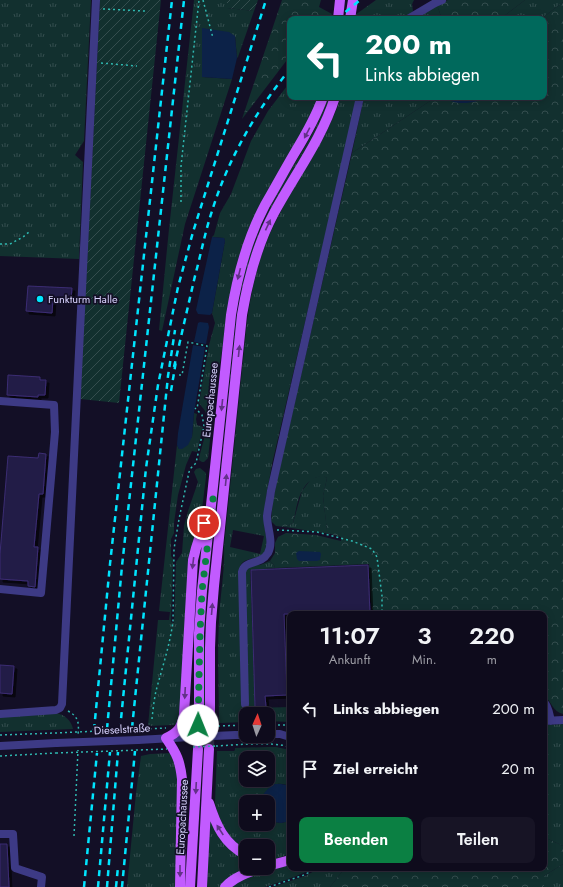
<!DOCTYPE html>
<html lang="de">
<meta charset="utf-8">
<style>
body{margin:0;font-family:Jost,sans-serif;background:#171425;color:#f1f3f6;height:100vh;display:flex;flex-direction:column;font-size:15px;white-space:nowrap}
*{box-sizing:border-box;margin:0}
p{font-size:13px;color:#9b9ba3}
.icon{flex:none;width:22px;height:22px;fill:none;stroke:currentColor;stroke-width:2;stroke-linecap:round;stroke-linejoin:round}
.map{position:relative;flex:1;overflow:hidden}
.sheet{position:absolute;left:287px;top:611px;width:260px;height:260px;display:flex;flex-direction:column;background:#0e0b1c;border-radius:8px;box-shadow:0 2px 10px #0003,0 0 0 1px #2e2b3b}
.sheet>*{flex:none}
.guide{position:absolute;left:287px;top:16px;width:260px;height:84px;border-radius:8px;box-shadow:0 2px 10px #0003,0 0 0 1px #2e2b3b;background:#00695c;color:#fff;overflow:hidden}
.needle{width:26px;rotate:3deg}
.fabs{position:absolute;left:239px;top:707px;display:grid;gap:8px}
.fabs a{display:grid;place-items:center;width:36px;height:36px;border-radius:8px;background:#0e0b1c;box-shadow:0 2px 10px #0003,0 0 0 1px #2e2b3b;font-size:20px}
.pin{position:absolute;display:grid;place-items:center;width:34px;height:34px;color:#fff;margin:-17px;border:2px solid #fff;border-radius:50%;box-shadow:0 1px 4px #0007}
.me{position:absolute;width:44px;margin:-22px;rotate:1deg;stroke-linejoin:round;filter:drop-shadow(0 0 3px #0008)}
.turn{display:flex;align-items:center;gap:14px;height:84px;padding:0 12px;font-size:18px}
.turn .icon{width:52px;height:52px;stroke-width:2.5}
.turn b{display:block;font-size:28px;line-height:34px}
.eta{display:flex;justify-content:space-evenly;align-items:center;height:68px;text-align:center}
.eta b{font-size:24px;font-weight:600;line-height:28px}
.primary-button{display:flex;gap:8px;margin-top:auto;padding:8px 12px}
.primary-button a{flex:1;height:46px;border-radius:8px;background:#0b8043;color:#fff;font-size:16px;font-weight:600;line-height:46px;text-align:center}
.primary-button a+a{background:#171425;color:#f1f3f6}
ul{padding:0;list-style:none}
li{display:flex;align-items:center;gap:12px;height:60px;padding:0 12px}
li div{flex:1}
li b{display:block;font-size:15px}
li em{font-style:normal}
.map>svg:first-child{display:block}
</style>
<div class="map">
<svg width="563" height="887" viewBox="0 0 563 887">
<defs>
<pattern id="grass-tufts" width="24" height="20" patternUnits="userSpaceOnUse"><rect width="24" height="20" fill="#12302f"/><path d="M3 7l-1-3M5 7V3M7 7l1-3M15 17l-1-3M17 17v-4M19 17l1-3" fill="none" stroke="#344d4e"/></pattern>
<pattern id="forest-crowns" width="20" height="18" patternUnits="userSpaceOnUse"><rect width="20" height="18" fill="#12302f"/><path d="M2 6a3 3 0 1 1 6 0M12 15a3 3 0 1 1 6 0" fill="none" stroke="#344d4e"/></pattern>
<pattern id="garden-furrows" width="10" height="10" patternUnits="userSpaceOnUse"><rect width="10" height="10" fill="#12302f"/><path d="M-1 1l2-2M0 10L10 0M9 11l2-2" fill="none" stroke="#344d4e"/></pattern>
<filter id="shadow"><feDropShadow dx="3" dy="3" stdDeviation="0" flood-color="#0009"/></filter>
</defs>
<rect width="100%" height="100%" fill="#130f26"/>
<!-- grass -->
<path fill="url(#grass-tufts)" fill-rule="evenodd" d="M0,0H91L84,141L75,155L83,162L79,259L0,256Z
M194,0H227V8L254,11L238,57L237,58L235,36L202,77L232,79L185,224L162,331L159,330L169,229Z
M376,0H414L412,4L413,11L404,19H355V15Z
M525,0H563V2L541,19H500Z
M437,5L442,19H413Z
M290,82V97H319L311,117L287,158L231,296L221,357L217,376L208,458L204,462H202L199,460C201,444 211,427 205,411C204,409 201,406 199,403L209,345L215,323L212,313L225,241L224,238L212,237L214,235L220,213L231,194L251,141L268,111Z
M328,97H331L313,139L243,291L207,723H204V655L206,621L236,320C239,304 241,288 245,272C252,243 266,215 280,188C297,158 318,130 328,97Z
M341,97H358L343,159L272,464C269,483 264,502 264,522C264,531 270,544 265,552C259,561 243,556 240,567L245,571L252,565H260L270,561L274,565L275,568L250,570L255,708L290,707V722L268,721V714H246V722L219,723C219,689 217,655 219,620C220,596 225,571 224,546L247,321C252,286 260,251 277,219C298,177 326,142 341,97ZM233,530L264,536L260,554L230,547Z
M364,97H436L352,153Z
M194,413L197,414L196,419L197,425L203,427L197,452L192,451L186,465L178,495L174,523V533L171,539V556L173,559L171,622L174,623L176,562L182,553L184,526L188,511L198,482L194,472L196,469L200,468L206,473V477L202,509L194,542L180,714L177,724L173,725L148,726L158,620H169L170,612L159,611L177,445L179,449L192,437Z
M320,476H324L327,478L323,496L327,530L331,534L285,527L293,523L302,491L311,479Z
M56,713C65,715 71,720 73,729L0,732V717Z
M563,724V846L544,837V725Z
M268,747H276L290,750V786C286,785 281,783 277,784C271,785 262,796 259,802H246V824H268V821L281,823L290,821V854L275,859L268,858V846H246V851H244L226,833L217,811L215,803L217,751H234L235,750V748ZM246,758H268V780H246Z
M171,753L178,766L176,887H127L136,793L141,756L150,754Z
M210,822H211L246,859V868H252L224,883L220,887H206Z
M563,864V887H544V876Z
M290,865V868H315L294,877L265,887H230L251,875L270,869Z
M320,868H345L330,887H273L305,876Z"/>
<!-- forest -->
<path fill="url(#forest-crowns)" d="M282,0H321L319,7L332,14L326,19H290V56L242,119Z
M448,0H525L500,19H442L437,5Z
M563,2V714C553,712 551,701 544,695V614H372L369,564L275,568L274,565L270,561L275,553V543L278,537L286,533L316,535L341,541V537L331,534L327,531L323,496L327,478C324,476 322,476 318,477C299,482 297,507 293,523L285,527L276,526L271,521L273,500L280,467L352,153L436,97H443L445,99L481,101L487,97H544V19H541Z
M544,837L563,846V864L544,876V887H330L345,868H544Z"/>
<!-- garden -->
<path fill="url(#garden-furrows)" d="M100,0H161L119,403L80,399Z
M227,0H258L254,11L227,8Z"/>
<!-- water -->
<path fill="#0c2248" d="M202,28L229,32L235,36L237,58L232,79L202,77Z
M443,97H487C474,104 455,106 443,97Z
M212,237L224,238L225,241L212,313L210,315L198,314L196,310Z
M200,322L208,323L209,327L206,344L194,342L198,323Z
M193,345L205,347L194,413L192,437L188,445L182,449H179L177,445L178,433Z
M299,551L320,552L321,554L320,560L317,561H299L297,559L296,553Z
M275,784H281L290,786V821L281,823L268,821V802H259C263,794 267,788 275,784Z"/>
<!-- building -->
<path fill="#241b47" stroke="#3b2d73" filter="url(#shadow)" d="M28,286L72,288L71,300L53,299L52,313L26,311Z
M8,375L40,377V380H46L45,395H38V397L7,395Z
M39,453L46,454L43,494H39L34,547H38L35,587L28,586V581L0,579V554L8,456L38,458Z
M368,565L370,614H284L287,695L265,696L266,707H255L251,570Z
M0,665L14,666L12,694L0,693Z
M0,844H7L9,887H0Z"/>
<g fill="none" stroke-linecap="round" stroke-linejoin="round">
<!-- major-tunnel -->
<path stroke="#312d47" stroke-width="10" stroke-dasharray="10 5" stroke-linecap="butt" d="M198,749L199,725
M209,749L210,723"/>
<!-- path -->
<path stroke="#2fb8b0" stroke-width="1.5" stroke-dasharray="2 3" stroke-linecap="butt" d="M203,0L213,38
M103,9L145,11
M101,63L137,66
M181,202V166L199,0
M0,244H10L23,237L29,232
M179,375H182L188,342L207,346L197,409
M277,530L317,532L352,541L372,549L377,557L382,596V614
M68,711C79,717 79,723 78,735
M152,719C153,710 154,700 156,691C162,668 170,645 173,621L174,549L179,519L189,472L191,468L196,463L204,426L202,415L195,408
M268,725H290
M218,726L246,725
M0,735L55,733
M216,746C238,745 270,741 290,747
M0,756L56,753
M74,836L78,750
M269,887L304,875L317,868"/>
<!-- minor -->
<path stroke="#3d3a85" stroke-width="8" d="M408,19L435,3L442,0
M0,401L54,405L55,432L41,593L0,589
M544,702C549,707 549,714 551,721
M245,704L242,572C245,559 260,566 268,553C274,542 267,528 267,516C268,508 270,499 271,491L360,97
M0,714L56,710L60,708L62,704L96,0
M544,721L563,720
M268,734H280L290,737
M236,735H246
M138,740L190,737
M0,746L56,743
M0,834H13L15,868L42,877L41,887"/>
<!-- major -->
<path stroke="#c25bff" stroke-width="10" d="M338,19L340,0
M350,19L353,0
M210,723V648L211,622L214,586L242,315C248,279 257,245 274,213C295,174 322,139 335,97
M199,725V633L202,591L231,315C237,277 247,239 265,205C275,188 284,171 294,154C305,136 316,117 323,97
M209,803C216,825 224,844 246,855
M268,866L290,860
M180,887L182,779C180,761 177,754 166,738C178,733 181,728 184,715L193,560L196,548L206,517
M190,887L198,749
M202,887L209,749
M225,887C234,877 249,872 261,868"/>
<!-- rail -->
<path stroke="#00e5ff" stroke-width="2.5" stroke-dasharray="6 5" stroke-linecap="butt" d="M337,19L360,0
M174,367C181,337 188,306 195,276C201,254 205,232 212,211C228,159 256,111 290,69
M171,391L176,361
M132,728L168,376L175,330
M107,729L122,566L184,0
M120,729L146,468L158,385L178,287L193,232L266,0
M94,730L110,564L172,0
M84,887L97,753
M98,887L110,752
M107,887L118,752
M116,887L118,867
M122,887L135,751"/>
<!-- path-bridge -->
<path stroke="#2fb8b0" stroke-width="1.5" stroke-dasharray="2 3" stroke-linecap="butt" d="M192,727L217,726
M55,733L166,728
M193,747L216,746
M56,753L167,749"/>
<!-- minor-bridge -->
<path stroke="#3d3a85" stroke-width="8" d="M190,737L236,735
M56,743L138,740"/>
</g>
<!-- one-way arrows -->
<defs><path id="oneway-solid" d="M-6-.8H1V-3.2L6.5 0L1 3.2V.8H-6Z"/></defs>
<g fill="#623188">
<use href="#oneway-solid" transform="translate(307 133) rotate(118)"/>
<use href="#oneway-solid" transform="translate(268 225) rotate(-65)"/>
<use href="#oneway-solid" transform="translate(239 274) rotate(104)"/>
<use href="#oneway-solid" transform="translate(239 351) rotate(-84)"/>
<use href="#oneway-solid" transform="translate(222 405) rotate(96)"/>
<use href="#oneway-solid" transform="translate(226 480) rotate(-84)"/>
<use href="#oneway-solid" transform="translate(193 563) rotate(97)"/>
<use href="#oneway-solid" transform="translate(212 609) rotate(-85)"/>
<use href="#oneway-solid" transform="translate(185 693) rotate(93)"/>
<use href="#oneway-solid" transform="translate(196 788) rotate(93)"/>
<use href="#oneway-solid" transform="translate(220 830) rotate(-123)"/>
<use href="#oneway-solid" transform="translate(180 871) rotate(90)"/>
</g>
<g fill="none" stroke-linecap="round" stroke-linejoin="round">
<!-- route -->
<path stroke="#0b8043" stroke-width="7" stroke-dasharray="0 12.6" d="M198,725L200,633L202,591L213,499L204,523"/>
</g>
<!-- markers -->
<circle fill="#00e5ff" stroke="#130f26" stroke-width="1.5" cx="40" cy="299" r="4"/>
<g text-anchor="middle" stroke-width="3.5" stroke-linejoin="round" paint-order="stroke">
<!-- poi labels -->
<g font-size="11" fill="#d9d4ff" stroke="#130f26" text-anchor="start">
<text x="48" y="303">Funkturm Halle</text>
</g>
<!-- street labels -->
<g font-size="11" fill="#d9d4ff" stroke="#130f26">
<text transform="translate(210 400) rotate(-84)" y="4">Europachaussee</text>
<text transform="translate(122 729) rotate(-3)" y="4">Dieselstraße</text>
<text transform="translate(182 817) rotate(-87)" y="4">Europachaussee</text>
</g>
</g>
</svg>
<div class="fabs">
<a><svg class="needle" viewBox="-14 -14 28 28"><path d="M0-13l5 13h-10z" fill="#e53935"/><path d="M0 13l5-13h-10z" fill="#9b9ba3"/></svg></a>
<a><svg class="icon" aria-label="layers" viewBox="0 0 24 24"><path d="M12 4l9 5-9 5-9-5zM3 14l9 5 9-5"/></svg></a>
<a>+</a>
<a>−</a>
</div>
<div class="pin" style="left:204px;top:523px;background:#d93025"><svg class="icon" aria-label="arrive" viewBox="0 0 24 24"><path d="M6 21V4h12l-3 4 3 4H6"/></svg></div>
<svg class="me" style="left:198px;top:725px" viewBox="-20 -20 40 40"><circle r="19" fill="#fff"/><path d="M0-13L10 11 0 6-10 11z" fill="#0b8043"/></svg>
<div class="guide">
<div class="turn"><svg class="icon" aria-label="left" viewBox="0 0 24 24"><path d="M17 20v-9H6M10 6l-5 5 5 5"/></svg><div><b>200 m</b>Links abbiegen</div></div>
</div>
<section class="sheet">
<div class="eta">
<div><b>11:07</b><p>Ankunft</p></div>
<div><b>3</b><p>Min.</p></div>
<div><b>220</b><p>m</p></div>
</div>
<ul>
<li><svg class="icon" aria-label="left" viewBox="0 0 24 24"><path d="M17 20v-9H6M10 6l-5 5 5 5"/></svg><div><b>Links abbiegen</b></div><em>200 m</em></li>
<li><svg class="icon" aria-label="arrive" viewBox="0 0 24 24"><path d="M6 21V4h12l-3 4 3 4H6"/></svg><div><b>Ziel erreicht</b></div><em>20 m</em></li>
</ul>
<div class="primary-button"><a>Beenden</a><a>Teilen</a></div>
</section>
</div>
